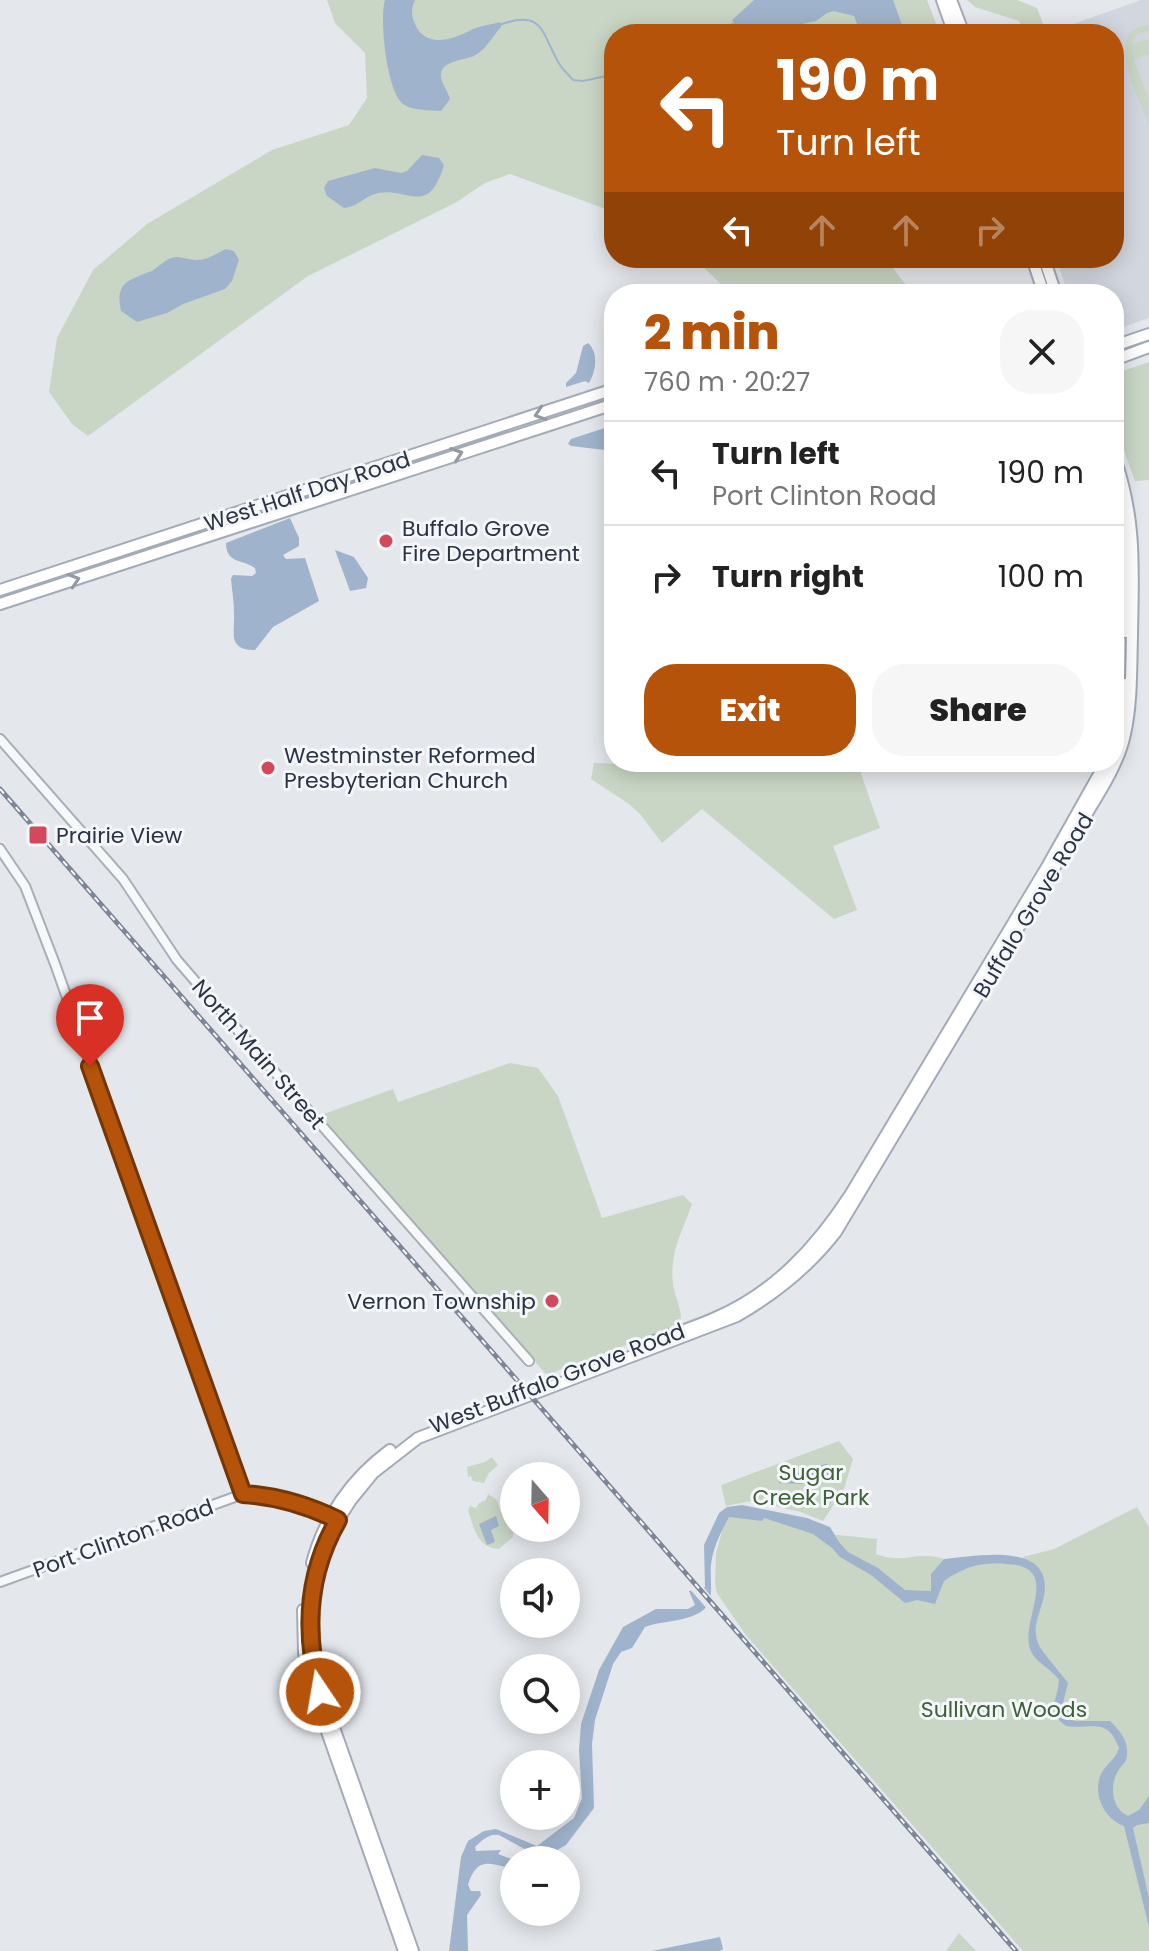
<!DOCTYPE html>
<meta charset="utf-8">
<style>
body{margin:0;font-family:Poppins,sans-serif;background:#f6f6f6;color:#222;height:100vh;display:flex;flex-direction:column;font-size:30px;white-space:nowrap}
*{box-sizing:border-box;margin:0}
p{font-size:26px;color:#767676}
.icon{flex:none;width:44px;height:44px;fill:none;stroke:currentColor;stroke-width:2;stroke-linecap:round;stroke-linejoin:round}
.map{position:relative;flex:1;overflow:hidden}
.details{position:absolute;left:604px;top:284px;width:520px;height:488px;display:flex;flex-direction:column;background:#fff;border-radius:32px;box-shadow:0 4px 20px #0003}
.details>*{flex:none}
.banner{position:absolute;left:604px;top:24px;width:520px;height:244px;border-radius:32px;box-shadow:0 4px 20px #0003;background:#b45309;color:#fff;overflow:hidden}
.needle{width:52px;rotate:160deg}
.fabs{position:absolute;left:500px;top:1462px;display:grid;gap:16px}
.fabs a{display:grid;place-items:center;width:80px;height:80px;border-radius:50%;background:#fff;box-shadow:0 4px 20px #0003;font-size:40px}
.pin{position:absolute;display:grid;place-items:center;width:68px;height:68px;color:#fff;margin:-82px -34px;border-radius:50% 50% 50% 0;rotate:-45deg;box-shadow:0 0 8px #0007}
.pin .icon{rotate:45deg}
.me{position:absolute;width:88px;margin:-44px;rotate:348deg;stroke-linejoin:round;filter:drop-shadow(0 0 6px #0008)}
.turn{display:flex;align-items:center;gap:28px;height:168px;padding:0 40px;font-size:36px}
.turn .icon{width:104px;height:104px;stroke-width:2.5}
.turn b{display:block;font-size:56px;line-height:68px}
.lanes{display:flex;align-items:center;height:76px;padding:0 40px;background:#0003;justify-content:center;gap:40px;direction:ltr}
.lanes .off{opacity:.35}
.round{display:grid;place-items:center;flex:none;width:84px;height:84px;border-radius:32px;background:#f6f6f6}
.summary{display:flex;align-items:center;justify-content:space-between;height:136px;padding:0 40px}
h1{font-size:48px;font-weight:800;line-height:60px;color:#b45309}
.action{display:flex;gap:16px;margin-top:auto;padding:16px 40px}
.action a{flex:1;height:92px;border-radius:32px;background:#b45309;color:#fff;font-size:32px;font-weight:800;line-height:92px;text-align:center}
.action a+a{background:#f6f6f6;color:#222}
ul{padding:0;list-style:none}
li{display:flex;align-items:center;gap:24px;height:104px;padding:0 40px;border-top:2px solid #e0e0e0}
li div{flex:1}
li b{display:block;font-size:30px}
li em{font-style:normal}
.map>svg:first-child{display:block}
</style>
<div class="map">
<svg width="1149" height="1951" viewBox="0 0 1149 1951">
<rect width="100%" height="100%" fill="#e4e7ec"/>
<!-- built -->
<path fill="#d2d6de" d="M1141,0H1149V318L1114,330V294H1068L1056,258H1114V34H1045Z"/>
<!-- green -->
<path fill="#c9d6c5" d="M327,0H927L940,34H614V212L510,174L485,183L455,203L308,276L88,436L72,424L49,392L57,338L93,270L147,224L272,150L349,125L367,98L365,53L335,23Z
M967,0H1017L1037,8L1047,34H1025L1019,21L975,7Z
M1149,25V31L1137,35L1131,44L1149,39V55L1134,60L1149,99V125C1140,100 1101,27 1149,25Z
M694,258H865L867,264L893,268L913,294H727V290Z
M1149,362V480L1135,481L1114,423V374Z
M688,762H857L880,828L833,846L857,910L834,919L702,809L662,843L641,815L629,804L591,779L594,763L677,766Z
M510,1063L538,1068L558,1096L602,1218L683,1195L692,1204C683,1230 669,1253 673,1283C674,1297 684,1311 680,1325L549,1374L545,1373L318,1116L393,1089L398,1102Z
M839,1441L853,1459L844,1489L823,1521L801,1512L751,1501L726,1506L721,1485Z
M492,1457L498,1465L489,1473L484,1483L473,1481L471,1476L468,1477L467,1467L485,1462Z
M488,1494L497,1500L501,1513L514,1511L513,1537L499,1549C477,1547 474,1529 468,1510L470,1506L476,1508L479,1503L486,1500Z
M1137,1507L1149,1527V1951H1023L745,1634L717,1593L715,1584L716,1553L727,1513L738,1508L818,1533L877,1539L876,1554C902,1565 917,1550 944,1559L949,1571L986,1563L1021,1564L1023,1557L1054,1549Z
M959,1933L976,1951H946Z"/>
<!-- water -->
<path fill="#9fb4cc" d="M385,0H415C411,8 411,16 415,24C425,48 452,40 469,31C478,26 490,25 500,22L501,27C492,37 486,50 474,56C464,60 442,61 441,74C440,82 448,91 450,99L441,111C429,110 413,111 403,104C387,93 379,19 385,0Z
M754,0H893L902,25L901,34H861L854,16L834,11L827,13L816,21L802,24L795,34C776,34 741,41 732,20Z
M422,155L439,158L444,165C427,222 405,182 372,195C361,200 356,207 344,208L327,196L324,188L328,181L375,168L401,173L407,171Z
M226,249L234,251L239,260L232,281L225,289L183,304L167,313L137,322L121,311C115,283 127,281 149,272C157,269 163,261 171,258C180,255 187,260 196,260C206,261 217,253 226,249Z
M588,343C599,353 596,371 589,383L585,381L566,387V383L576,373L583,346Z
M614,425L613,451L571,446L568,444L571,439Z
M290,518L299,538V546L283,555L286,559L305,558L319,601L273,627L255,650C227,650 235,633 234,613C234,602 232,590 231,579L233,575L252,576L256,573L255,568C243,559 226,564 226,543Z
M335,550L354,557L368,578L366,588L350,591Z
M825,1464L835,1466L839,1476L836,1479L801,1484L779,1483V1479Z
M742,1505L807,1518L830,1527L839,1542L848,1552L878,1568L905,1590L931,1591V1574L944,1559C978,1556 1058,1540 1043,1600C1039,1615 1032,1628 1038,1643C1040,1650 1061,1673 1068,1683L1062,1707L1065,1716L1075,1721H1110C1120,1731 1128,1740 1127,1754C1127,1763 1122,1764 1118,1771C1109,1786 1112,1809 1128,1816L1139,1810L1149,1796V1823L1137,1825L1133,1828L1149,1898V1927L1124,1826C1104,1819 1092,1794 1101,1774C1106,1764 1116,1759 1119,1748C1107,1716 1092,1730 1066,1726C1045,1712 1058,1700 1059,1680C1051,1668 1035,1663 1030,1649C1020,1619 1063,1566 1007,1564C980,1562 966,1566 944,1581L935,1604L917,1600L905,1603L871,1575L840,1557L832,1548L813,1534L764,1518L762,1521L729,1517C721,1532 713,1547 711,1565C709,1584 718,1606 695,1615C679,1622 661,1621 645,1627L632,1648L621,1652L613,1664L595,1720L592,1744L594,1808L566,1845L539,1860H521L530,1855L528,1851L499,1835C489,1833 481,1841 475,1847L476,1851L501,1850L498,1854L514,1860V1869C491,1864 477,1855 468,1885L471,1891H480L481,1895L467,1915L468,1951H449L461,1857L468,1841L484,1831L496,1829L537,1846L574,1818L582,1798L579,1750L581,1724L599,1670L623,1627L656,1609H688L695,1605L689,1591L705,1587L704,1545L719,1513L727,1507Z
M496,1516L499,1526L491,1530L495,1542L487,1545L479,1524Z
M720,1937L723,1949L720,1951H652Z"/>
<!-- pier -->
<path fill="#e4e7ec" d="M701,1584L714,1600L709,1611L688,1587Z"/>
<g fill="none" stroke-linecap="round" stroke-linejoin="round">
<!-- stream -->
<path stroke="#9fb4cc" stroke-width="2" d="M499,25C546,8 541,35 560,65C563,70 569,75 573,80L583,81L611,75L614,71
M704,34L733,24"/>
<!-- minor casing -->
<g stroke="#a9aeb7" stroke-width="12">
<path id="minor" d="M0,739L123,879L177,960L221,1011L529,1361
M0,849L25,886L55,964L243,1494
M0,1582L243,1494C277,1496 305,1504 336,1519"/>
</g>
<!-- major casing -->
<g stroke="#a3abb8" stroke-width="14">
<path id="major" d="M942,0L954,34
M951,0L964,34
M1032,258L1044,294
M1044,258L1056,294
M1114,346L1149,334
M1114,360L1149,347
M1114,491L1122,526L1125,632
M0,590L614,389
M0,604L614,404
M1114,739L1125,684
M651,1342C673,1334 695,1327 715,1318C774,1293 816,1247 850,1195L1048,865L1106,762
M312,1563C324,1517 352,1478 390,1450
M303,1610L304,1653L312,1689
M324,1723L404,1951
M413,1951L314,1671L310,1607L320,1557L328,1536L351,1500L373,1473L418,1438L737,1316C775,1294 809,1267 836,1232L1101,790C1111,773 1121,754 1125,734C1132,702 1131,669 1132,636C1133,570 1137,520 1114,455"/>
</g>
<!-- minor -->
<use href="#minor" stroke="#f7f8fa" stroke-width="8"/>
<!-- major -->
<use href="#major" stroke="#fff" stroke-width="10"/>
<!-- rail casing -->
<g stroke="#7d8696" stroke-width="5">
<path id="rail" d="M0,789L1016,1951"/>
</g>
<!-- rail -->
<use href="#rail" stroke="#f4f6f9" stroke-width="2" stroke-dasharray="6" stroke-linecap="butt"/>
</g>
<!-- one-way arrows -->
<defs><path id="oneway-chevron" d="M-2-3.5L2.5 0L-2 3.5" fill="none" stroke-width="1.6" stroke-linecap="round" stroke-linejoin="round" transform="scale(2)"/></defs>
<g stroke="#959aa2">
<use href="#oneway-chevron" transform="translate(540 414) rotate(162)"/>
<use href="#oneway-chevron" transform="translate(457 454) rotate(-19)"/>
<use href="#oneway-chevron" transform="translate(74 580) rotate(-18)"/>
</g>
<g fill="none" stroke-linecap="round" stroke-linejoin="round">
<!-- route casing -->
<g stroke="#753606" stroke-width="20">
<path id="route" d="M90,1066L243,1494C278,1496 307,1505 338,1520C307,1574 304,1633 320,1692"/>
</g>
<!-- route -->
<use href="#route" stroke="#b45309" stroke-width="14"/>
</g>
<!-- markers -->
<g fill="#d1495b" stroke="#f4f6f9" stroke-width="3">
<circle cx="386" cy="541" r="8"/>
<circle cx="268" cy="768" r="8"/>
<rect x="28" y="825" width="20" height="20" rx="4"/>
<circle cx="552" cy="1301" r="8"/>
</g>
<g text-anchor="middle" stroke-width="6" stroke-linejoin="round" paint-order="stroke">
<!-- street labels -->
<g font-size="22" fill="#2b3445" stroke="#f4f6f9">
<text transform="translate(307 491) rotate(-18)" y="8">West Half Day Road</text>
<text transform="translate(1033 905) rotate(-59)" y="8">Buffalo Grove Road</text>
<text transform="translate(259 1054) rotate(49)" y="8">North Main Street</text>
<text transform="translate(557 1378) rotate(-21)" y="8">West Buffalo Grove Road</text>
<text transform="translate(123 1538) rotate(-20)" y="8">Port Clinton Road</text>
</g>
<!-- poi labels -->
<g font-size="22" fill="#2b3445" stroke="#f4f6f9" text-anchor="start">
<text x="402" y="536">Buffalo Grove<tspan x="402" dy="25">Fire Department</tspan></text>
<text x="284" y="763">Westminster Reformed<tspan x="284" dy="25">Presbyterian Church</tspan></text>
<text x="56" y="843">Prairie View</text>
<text x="536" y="1309" text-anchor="end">Vernon Township</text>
</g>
<!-- park labels -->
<g font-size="22" fill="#3f6138" stroke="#f4f6f9">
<text x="811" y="1480">Sugar<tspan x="811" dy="25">Creek Park</tspan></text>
<text x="1004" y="1717">Sullivan Woods</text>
</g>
</g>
</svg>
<div class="fabs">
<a><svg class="needle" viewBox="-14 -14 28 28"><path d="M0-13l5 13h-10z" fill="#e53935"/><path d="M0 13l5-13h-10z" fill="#767676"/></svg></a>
<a><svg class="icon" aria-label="sound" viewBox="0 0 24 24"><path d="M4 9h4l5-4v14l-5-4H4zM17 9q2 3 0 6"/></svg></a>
<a><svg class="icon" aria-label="search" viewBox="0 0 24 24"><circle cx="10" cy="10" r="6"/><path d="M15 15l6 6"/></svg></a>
<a>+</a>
<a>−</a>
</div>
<div class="pin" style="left:90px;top:1066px;background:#d93025"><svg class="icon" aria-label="arrive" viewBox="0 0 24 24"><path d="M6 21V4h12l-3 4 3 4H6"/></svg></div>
<svg class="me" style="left:320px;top:1692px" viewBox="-20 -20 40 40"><circle r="17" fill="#b45309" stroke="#fff" stroke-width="3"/><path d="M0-11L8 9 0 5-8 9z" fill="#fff"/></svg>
<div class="banner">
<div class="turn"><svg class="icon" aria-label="left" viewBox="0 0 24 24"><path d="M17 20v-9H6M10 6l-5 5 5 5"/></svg><div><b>190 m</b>Turn left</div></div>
<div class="lanes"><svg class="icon" aria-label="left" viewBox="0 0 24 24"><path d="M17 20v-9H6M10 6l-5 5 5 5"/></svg><svg class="icon off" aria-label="ahead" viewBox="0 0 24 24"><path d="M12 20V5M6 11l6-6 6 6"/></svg><svg class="icon off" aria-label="ahead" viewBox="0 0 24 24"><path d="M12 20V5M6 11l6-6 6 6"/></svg><svg class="icon off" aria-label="right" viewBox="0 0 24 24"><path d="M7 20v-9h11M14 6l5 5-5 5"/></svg></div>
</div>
<section class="details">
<div class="summary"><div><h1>2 min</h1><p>760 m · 20:27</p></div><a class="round"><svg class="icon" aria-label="close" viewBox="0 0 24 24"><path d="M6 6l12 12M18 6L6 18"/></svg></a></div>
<ul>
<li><svg class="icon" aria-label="left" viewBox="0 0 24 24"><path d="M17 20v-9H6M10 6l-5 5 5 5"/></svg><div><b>Turn left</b><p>Port Clinton Road</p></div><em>190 m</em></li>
<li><svg class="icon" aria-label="right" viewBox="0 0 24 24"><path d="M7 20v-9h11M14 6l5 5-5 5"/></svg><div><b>Turn right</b></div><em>100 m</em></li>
</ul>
<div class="action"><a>Exit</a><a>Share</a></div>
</section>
</div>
